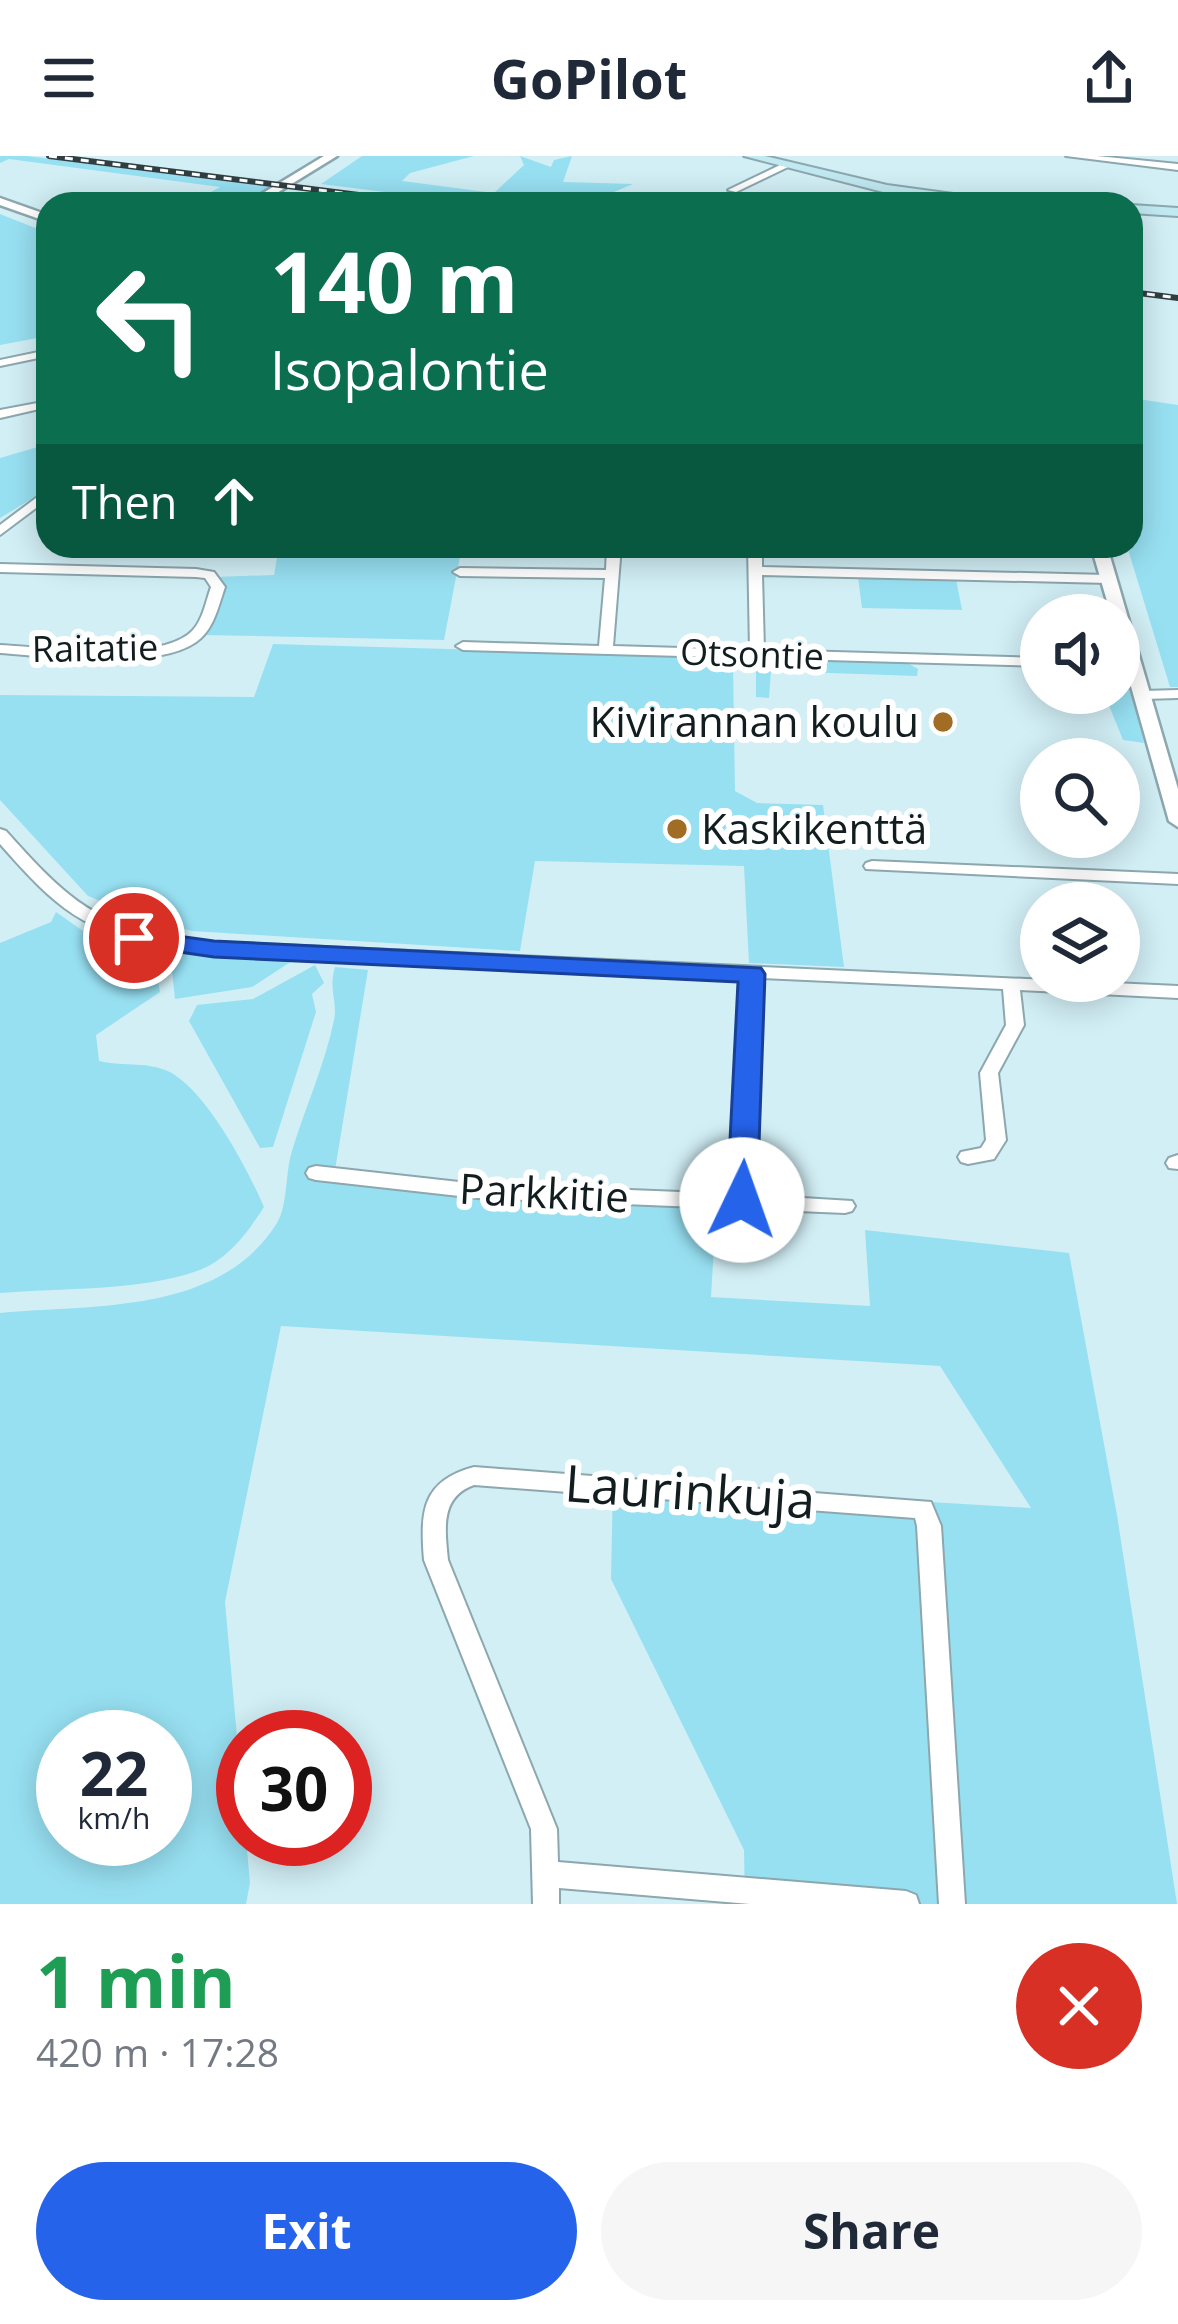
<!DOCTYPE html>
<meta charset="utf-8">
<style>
body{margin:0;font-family:"Open Sans",sans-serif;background:#f6f6f7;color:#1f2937;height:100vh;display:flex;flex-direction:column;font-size:45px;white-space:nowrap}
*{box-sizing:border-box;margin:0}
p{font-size:39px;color:#747a83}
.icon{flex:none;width:66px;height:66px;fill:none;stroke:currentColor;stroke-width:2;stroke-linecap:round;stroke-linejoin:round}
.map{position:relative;height:1748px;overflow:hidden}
.drawer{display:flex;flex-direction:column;background:#fff;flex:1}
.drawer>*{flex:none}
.top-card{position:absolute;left:36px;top:36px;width:1107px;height:366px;border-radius:36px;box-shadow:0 6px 30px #0003;background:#0b6e4f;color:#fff;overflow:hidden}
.tools{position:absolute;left:1020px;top:438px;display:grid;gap:24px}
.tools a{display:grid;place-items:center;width:120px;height:120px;border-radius:50%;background:#fff;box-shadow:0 6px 30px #0003;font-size:60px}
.speed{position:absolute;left:36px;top:1554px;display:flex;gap:24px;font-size:60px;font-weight:700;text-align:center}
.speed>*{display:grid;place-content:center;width:156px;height:156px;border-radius:50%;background:#fff;box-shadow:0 6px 30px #0003;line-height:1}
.speed small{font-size:30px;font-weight:400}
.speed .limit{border:18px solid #d22;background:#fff;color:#111}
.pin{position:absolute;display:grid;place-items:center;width:102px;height:102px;color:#fff;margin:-51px;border:6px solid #fff;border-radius:50%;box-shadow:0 3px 12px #0007}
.me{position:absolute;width:132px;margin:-66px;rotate:3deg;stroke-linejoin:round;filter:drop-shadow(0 0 9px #0008)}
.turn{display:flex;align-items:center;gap:42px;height:252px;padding:0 36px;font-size:54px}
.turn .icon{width:156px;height:156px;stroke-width:2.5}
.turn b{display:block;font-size:84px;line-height:102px}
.then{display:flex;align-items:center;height:114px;padding:0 36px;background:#0003;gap:24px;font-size:45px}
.round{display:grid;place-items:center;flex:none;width:126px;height:126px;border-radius:63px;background:#f6f6f7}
.headline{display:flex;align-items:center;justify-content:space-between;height:204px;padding:0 36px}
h1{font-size:72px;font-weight:700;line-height:90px;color:#1e9e55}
.action{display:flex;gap:24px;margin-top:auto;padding:24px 36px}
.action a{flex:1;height:138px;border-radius:72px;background:#2563eb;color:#fff;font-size:48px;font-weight:700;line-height:138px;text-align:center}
.action a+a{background:#f6f6f7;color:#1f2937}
header{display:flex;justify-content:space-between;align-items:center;height:156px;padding:0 36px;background:#fff;font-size:54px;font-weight:700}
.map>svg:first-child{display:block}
</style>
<header><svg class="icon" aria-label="menu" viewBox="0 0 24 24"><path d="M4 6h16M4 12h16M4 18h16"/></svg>GoPilot<svg class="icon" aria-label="share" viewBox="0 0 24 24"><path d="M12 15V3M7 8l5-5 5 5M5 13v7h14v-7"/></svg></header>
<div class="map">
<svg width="1178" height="1748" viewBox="0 0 1178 1748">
<rect width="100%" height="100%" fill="#d2eff6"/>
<!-- green -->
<path fill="#97e0f2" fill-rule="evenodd" d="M0,0H27L275,31L240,48H189L220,31L9,3L0,7Z
M362,0H474L410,17L402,25L494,37L524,9L520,0L551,11L554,4L572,0L563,26L633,28L597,43V48H480L321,28Z
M0,58L48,77V180L0,189Z
M1131,242L1178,249V531H1170L1127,390H1131Z
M48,288V333L0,362V302Z
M279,390H462L444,484L203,479L216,421L274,419Z
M858,421L956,423L962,454L862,452Z
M273,488L697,500L700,508L733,509L735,635L757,647L823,649L844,811L749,807L744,710L535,705L520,795L192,775L151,765L88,740L0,644V539L254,541Z
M779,503L906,506L918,513L917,520L771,515L769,542L756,541V508Z
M1119,513L1129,522L1144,587L1123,584L1104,537H1119Z
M56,756L86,777L154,800L160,836L96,879L99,905C119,910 146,906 165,914C203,928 248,1013 264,1051C247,1077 228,1104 197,1115C141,1135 60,1132 0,1137V787L51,766Z
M170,797L295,803L252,831L175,843Z
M315,809L324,827L312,838L316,856L273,991L260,992L189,865L197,849L253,843Z
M335,811L368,814L335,1014L475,1029L717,1038L711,1141L870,1150L865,1074L1069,1097L1117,1359L1177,1748H745L744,1694L611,1423L613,1327L1031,1352L940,1210L281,1170L225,1446L250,1727L246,1748H0V1157C95,1148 219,1159 277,1067C288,1049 285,1017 292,995C305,952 325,908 334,864C338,845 328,834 335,811ZM63,1581H165V1683H63Z"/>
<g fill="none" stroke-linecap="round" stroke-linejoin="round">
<!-- minor casing -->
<g stroke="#8ca7ae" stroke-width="4">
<path id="minor" d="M1066,0H1097L1178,8V14Z
M780,9L788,11L736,36L728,34Z
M48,194V200L0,210V204Z
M48,245V251L0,262V254Z
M48,333V343L0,379V369Z
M607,390H621L613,490L750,494L748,390H762V411L1108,419L1115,423L1108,427L762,419L764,494L1041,502V510L463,494L456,490L463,486L599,490L605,422L460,420L453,416L460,412L606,414Z
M0,408L196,413L214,416L225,431C219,448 215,469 201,482C165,516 48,500 0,497V489C43,491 162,508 193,474C203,463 206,445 211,431L205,422L196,421L0,416Z
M1178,534V542L1143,543L1136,539L1143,535Z
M0,673L6,675C60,735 88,765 170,784L1178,830V842L1020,834L1024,869L998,917L1006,984L994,1003L968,1008L961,1006L958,1001L961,996L981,992L986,984L980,917L1006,869L1003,833L761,822L752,1039L852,1045L855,1050L852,1055L845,1057L477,1042L316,1024L309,1022L306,1017L309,1012L316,1010L477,1028L732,1038L743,821L170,794C83,775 58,754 0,688Z
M872,705L1178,718V728L866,713L864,710L866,707Z
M1178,999V1013L1169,1012L1166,1007L1169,1002Z
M474,1311L931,1346L941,1370L965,1748H939L917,1370L915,1362L474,1329C440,1341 445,1373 448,1404L557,1673L558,1706L906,1735L916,1739L919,1748H750L559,1732V1748H533L531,1673L424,1404C420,1355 422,1325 474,1311Z"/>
</g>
<!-- tertiary casing -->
<g stroke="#8ca7ae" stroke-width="5">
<path id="tertiary" d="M324,0H337L259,48H245Z
M0,42L48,59V66L0,49Z
M1091,390H1107L1178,633V671L1169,665L1119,488V459H1111Z"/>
</g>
<!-- secondary casing -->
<g stroke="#8ca7ae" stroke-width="4">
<path id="secondary" d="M744,0H765L887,29L1027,48H987L887,37Z
M1131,49L1178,52V60L1131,57Z"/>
</g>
<!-- minor -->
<use href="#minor" fill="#fff" fill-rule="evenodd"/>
<!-- tertiary -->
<use href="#tertiary" fill="#fff" fill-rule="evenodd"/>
<!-- secondary -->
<use href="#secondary" fill="#c1e9f2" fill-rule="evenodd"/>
<!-- rail casing -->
<g stroke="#303e42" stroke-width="6">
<path id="rail" d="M49,0L430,48
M1131,136L1178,142"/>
</g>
<!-- rail -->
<use href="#rail" stroke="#fff" stroke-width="3" stroke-dasharray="8" stroke-linecap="butt"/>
</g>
<!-- route -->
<path fill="#2563eb" stroke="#184099" stroke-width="3" d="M134,774L214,785L761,812L765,818L757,1044L752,1052H731L727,1044L738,826L214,801L125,788L121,782Z"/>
<!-- markers -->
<g fill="#a16d25" stroke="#fff" stroke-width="4.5">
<circle cx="943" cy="566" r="12"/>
<circle cx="677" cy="673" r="12"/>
</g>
<g text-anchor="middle" stroke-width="12" stroke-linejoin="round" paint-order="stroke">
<!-- far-street labels -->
<g font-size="36" fill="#121d20" stroke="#fff">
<text transform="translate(95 492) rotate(-1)" y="13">Raitatie</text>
<text transform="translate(752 498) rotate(2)" y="13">Otsontie</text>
</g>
<!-- poi labels -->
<g font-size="42" fill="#121d20" stroke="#fff" text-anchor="end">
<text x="919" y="581">Kivirannan koulu</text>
<text x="701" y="688" text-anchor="start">Kaskikenttä</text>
</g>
<!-- street labels -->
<g font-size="42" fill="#121d20" stroke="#fff">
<text transform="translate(544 1037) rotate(3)" y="15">Parkkitie</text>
</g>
<!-- near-street labels -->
<g font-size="51" fill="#121d20" stroke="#fff">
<text transform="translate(690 1336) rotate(4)" y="18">Laurinkuja</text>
</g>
</g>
</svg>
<div class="tools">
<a><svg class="icon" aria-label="sound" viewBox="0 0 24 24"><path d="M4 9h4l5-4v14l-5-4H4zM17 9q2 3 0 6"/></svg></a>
<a><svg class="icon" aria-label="search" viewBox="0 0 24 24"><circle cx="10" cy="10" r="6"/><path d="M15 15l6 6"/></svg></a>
<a><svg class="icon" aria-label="layers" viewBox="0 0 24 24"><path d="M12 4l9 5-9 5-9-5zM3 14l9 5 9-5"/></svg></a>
</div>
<div class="speed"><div>22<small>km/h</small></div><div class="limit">30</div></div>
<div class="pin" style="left:134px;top:782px;background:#d93025"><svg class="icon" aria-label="arrive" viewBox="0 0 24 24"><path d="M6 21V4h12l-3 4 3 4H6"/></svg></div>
<svg class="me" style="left:742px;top:1044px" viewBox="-20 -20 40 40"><circle r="19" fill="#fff"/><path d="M0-13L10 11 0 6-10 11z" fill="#2563eb"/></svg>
<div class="top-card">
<div class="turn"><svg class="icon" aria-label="left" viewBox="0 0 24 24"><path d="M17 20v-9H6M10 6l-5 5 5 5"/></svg><div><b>140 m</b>Isopalontie</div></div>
<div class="then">Then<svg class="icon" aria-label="ahead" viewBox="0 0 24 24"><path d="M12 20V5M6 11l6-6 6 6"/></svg></div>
</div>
</div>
<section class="drawer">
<div class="headline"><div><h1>1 min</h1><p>420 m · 17:28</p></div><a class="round" style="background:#d93025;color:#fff"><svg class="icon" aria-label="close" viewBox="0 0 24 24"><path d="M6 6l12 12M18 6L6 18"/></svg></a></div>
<div class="action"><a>Exit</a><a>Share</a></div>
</section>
